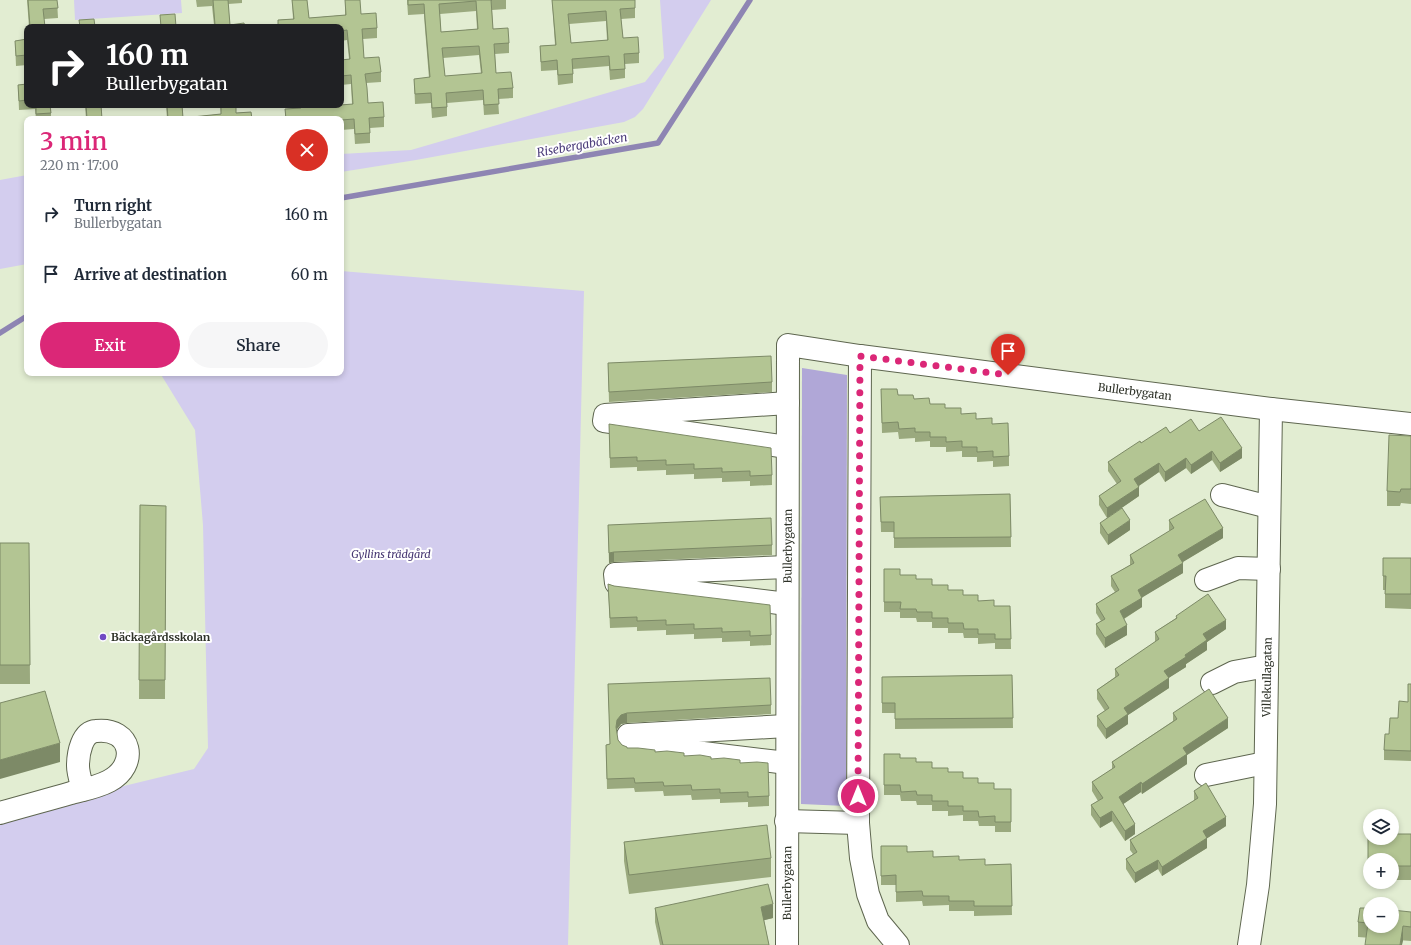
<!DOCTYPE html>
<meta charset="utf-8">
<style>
body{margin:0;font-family:Merriweather,serif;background:#f6f6f7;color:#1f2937;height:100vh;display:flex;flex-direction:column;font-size:15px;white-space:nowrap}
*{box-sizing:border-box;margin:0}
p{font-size:13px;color:#747a83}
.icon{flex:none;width:22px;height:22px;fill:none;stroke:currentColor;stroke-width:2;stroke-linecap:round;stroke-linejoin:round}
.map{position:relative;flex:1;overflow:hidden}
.side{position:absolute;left:24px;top:116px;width:320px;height:260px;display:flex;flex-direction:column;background:#fff;border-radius:8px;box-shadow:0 2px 6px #0003}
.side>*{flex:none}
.hud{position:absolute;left:24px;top:24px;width:320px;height:84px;border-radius:8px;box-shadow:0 2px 6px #0003;background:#202124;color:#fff;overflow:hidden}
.tools{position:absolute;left:1363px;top:809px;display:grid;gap:8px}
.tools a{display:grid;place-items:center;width:36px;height:36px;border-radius:50%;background:#fff;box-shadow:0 2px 6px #0003;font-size:20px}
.pin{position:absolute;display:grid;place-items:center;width:34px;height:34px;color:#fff;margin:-41px -17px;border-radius:50% 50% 50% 0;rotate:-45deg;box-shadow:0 0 4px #0007}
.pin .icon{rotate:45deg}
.me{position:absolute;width:44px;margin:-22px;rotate:0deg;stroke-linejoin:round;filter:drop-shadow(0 0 3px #0008)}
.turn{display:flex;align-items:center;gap:14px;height:84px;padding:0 16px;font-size:18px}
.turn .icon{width:52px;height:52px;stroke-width:2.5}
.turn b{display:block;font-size:28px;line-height:34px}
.round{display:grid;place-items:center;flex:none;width:42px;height:42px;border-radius:21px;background:#f6f6f7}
.overview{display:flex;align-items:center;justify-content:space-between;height:68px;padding:0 16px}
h1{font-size:24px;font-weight:600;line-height:30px;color:#db2777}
.primary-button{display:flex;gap:8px;margin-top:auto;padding:8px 16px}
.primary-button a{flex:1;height:46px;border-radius:24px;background:#db2777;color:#fff;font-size:16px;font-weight:600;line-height:46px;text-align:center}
.primary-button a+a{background:#f6f6f7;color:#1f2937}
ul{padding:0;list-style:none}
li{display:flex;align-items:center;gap:12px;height:60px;padding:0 16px}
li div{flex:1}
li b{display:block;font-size:15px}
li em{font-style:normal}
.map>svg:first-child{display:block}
</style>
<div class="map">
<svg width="1411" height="945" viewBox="0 0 1411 945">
<rect width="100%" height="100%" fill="#e2edd2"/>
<!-- green -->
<path fill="#d3cdee" d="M74,0H181L182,13L75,20Z
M660,0H711L643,109L635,117L624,122L416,160L341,172V154L411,150L645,82L664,58Z
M27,175V264L0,269V180Z
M341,271L584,291L568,945H0V816L194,769L208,748L203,525L195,430L160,373H341Z"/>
<!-- forest -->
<path fill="#b0a7d7" d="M802,368L847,375L846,806L801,804Z"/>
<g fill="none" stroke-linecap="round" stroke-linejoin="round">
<!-- stream -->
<path stroke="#8e85b3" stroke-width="5.5" d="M341,198L658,143L750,0
M0,333L27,316"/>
<!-- minor casing -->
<g stroke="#5e664f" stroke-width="24">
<g id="minor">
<path d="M787,447L604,421L605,415L788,403"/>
<path d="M1222,495L1269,507"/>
<path d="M1206,580L1238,568L1269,569"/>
<path d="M787,604L616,583L615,574L787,567"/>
<path d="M1212,683L1234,672L1267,666"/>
<path d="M786,726L628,735L629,744L787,763"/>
<path d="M1206,775L1265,763"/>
<path d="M0,813C24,806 47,800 71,793C83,790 98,787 109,781C139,765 132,727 96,731C82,732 78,753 78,766C78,773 81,782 83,790"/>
<path d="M786,821L858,823"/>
<path id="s1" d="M787,945L788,345L860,356"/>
<path id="s2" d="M898,945L878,921L868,894L861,858L858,823L860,356L1271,409L1411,424"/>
<path id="s3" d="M1249,945L1258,885L1265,804L1271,409"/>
</g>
</g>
<!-- minor -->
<use href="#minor" stroke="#fff" stroke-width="22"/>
</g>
<!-- wall -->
<path fill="#9aa97e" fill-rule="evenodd" d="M27,0H57L58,18L44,19L45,27H29Z
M196,0H242V3L228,4L230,25H214L212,6L197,7Z
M292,0H307L309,18L345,15V0L377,28V38L363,39L364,58L381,72V82L366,83L368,103L384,117V127L370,128V143L355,144L354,129L341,130V119H285V109L300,108V105H315V107L352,104L351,84L341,85V60L349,59L347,40L341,41V27H278V20L293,19Z
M407,0H506V9L492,10L493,29L509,43V53L495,54L496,73L513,88V98L498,99L499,114L484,115L483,100L447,103V116L432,118L431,103L415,104L414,79L429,78L425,29L424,14L408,15ZM476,11L477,29L441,32L440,14ZM479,55L481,74L445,76L443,58Z
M552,0H635V18L621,19L623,38L639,53V63L625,64V78L610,80L609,66L573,69V83L558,85L557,70L541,71L540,46L555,45ZM606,21L607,40L571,43L569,24Z
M27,39V65L16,66L15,41Z
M27,84V105H101L102,119H86L85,105L51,108V119H36L35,109L19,110L18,85Z
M166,105H182L183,118L221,114L220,105H236V113L251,112L252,119H163H167Z
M608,363L772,382V392L609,402Z
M881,389L898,395L914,399L992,424L1009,456V466L993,467V461L977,462V457H962V451L946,452V447H930V441L915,442V438L899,439L898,432L882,433Z
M609,424L772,475V485L750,486V481L722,482V478L694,479V474L666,475V470L637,471V467L610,468Z
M1199,431L1242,458L1220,472L1212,460L1191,474L1186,468L1165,482L1159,472L1139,486V496L1107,518L1099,505V496L1117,484L1108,471V462L1141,443L1170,433Z
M1411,436V504L1401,503L1400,506H1387V491Z
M1010,494L1011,547L894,548V532H881L880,497Z
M140,505L166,506L165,699H139Z
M1169,520L1223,538L1182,562L1183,573L1142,597V607L1124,619L1127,635L1105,648L1096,634V624L1101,621L1096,613V604L1115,592L1111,586V576L1130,565V555L1170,531L1169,530Z
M1100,523L1130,530L1108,545L1100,533Z
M608,525L772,545V555L614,562L609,563Z
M0,543H29L30,684H0Z
M1383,558H1411V609L1385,608V590H1383Z
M884,569L900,575L916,579L994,606H1010L1011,649H995V643L978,644V638H964L963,633H948V628H932V622H917L916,618H900V612H884Z
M608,584L771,635V645L750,646V641L722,642V638L694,639V634L666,635V630L637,631V627L610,628Z
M1176,616L1226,629L1207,642V650L1186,664V667L1168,678L1169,688L1128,715V724L1106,739L1097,726V716L1105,711L1097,699V690L1115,677V669L1155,642V632L1176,618Z
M1012,675L1013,728L895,729V713H882V677Z
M608,684L771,705V714L627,723L621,724L617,729L616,731L618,740L622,745L627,748L740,763L769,796V806L748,807V802L720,803V799L692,800L691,795L664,796L663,791L635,792L634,788L607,789L606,745L610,744Z
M1411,684V761L1384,760V750L1389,734L1408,702Z
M1173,713L1228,728L1187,755V764L1142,794L1141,792L1123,804L1135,834L1125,841L1112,821L1100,828L1091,815V805L1098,801L1092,791V782L1112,769V762L1173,721Z
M884,754L916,762L994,789H1011V832H995V826H979L978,821H963V815L948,816V811H932V805H917L916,801H901L900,795H884Z
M1194,791L1226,826L1207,838V848L1162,876L1158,869L1135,883L1126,869V859L1133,854L1130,850V840L1194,801Z
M1368,834H1411V880H1392V860H1370V880L1368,881Z
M624,842L771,858V877L629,894L624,861Z
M881,846L933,857L959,860L985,865L1011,864L1012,915L974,916V911H949V905L923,906L922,901L896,902V885H881Z
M655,908L773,918L764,920L769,945H660L655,922Z
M1411,912V941L1358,937V922Z"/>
<!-- shaded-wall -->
<path fill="#7d8a67" d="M1242,448V458L1220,472V463Z
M1212,451V460L1191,474V465Z
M1186,458V468L1165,482V472Z
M1159,463V472L1134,489V479Z
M1139,487V496L1107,518V508Z
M1130,520V530L1108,545V535Z
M1223,528V538L1178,565V555Z
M614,552V562L609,563V553Z
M1183,563V573L1138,600V590Z
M1142,598V607L1120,621V611Z
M1226,620V629L1207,642V650L1186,664V667L1164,681V671L1185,655L1203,634Z
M1127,625V635L1105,648V638Z
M1169,678V688L1128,715V724L1106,739V729L1124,708Z
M627,713V723L621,724L617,729L616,736V727L617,720L621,715Z
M1228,718V728L1187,755V764L1142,794V784L1183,748Z
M60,743V762L0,779V760Z
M1141,782V792L1119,807V797Z
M1112,811V821L1100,828V818Z
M1226,817V826L1203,841V831Z
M1135,824V834L1125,841V831Z
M1207,838V848L1162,876V867Z
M1158,860V869L1135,883V873Z
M773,904V918L761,921V907Z
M1403,926V941L1402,945H1400Z"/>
<!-- building -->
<path fill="#b3c593" stroke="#7d8a67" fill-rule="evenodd" d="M28,0H57L58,8L43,9L45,27H30Z
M213,0H228L230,25L244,23L245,27H194L215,25Z
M292,0H307L309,18L346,15L345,0H360L361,14L376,13L377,28L362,29L364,58L379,57L381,72L365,74L367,88L368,103L383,102L384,117L369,118L370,133L355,134L354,119L341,120V119H286L285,109L301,108L300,105H315V107L353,104L351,75L341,76V60L350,59L347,30L341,31V27H278V20L294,19Z
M408,0H492H491L493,29L508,28L509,43L494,44L496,73L511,72L513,88L498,89L499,104L484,105L483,90L446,93L447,107L432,108L431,93L415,94L414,79L430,77L425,19L424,4L408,5ZM476,1L478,29L441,32L439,4ZM479,46L482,73L445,76L442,48Z
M552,0H635V8L620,9L623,38L638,37L639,53L624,54L625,69L610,70L609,56L572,59L573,74L558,75L557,60L541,62L540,46L556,45ZM606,11L608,40L571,43L568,14Z
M175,14L176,27H161L160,15Z
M94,19L95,27H80L79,20Z
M27,39V55L16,56L15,41Z
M27,84V100L19,101L18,85Z
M36,105H50L51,113L36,114Z
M86,105H101L102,119H87Z
M167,105H182L183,118L221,114V105H236V113L251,112L252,119H163H168Z
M771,356L772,382L609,392L608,363Z
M881,389H897L898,395H913L914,399L929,398L930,404H945V408H961V414L976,413V419L992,418V424L1008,423L1009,456L993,457V451L977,452V447H962V441L946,442V437H930V432H915V428L899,429L898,422L882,423Z
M1221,417L1242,448L1220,463L1212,451L1191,465L1186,458L1165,472L1159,463L1134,479L1139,487L1107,508L1099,496L1121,481L1108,462L1140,441L1141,443L1166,427L1170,433L1191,419L1199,431Z
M609,424L771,448L772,475L750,476V471L722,472V468L694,469V464L666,465V460L637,461V457L610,458Z
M1389,435L1411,436V489H1401L1400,492L1387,491Z
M1010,494L1011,537L894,538V522H881L880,497Z
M1205,499L1223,528L1178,555L1183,563L1138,590L1142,598L1120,611L1127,625L1105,638L1096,624L1105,619L1096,604L1119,590L1111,576L1134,563L1130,555L1174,528L1169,520Z
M140,505L166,506L165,680H139Z
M1122,508L1130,520L1108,535L1100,523Z
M771,518L772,545L614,552L609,553L608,525Z
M0,543H29L30,665H0Z
M1383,558H1411V594H1385L1386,576H1383Z
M884,569H900V575H916V579H932V585H948V590H963V595H978V601L994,600V606H1010L1011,639H995V634H978V629H964L963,623H948V618H932V612H917L916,609H900L901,602H884Z
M608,584L614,586L770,605L771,635L750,636V631L722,632V628L694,629V624L666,625V620L637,621V617L610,618Z
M1208,594L1226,620L1203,634L1207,640L1185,655L1186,657L1164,671L1169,678L1124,708L1128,714L1106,729L1097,716L1109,708L1097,690L1119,675L1115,669L1159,639L1155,632L1177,618L1176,616Z
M1012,675L1013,718L895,719V703H882V677Z
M770,678L771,705L627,713L621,715L617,720L616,727L618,740L622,745L627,747V748H638L655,750V752L667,751L684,753V756L700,755L711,757V759L724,758L740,760V763L757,762L768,763L769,796L748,797V792L720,793V789L692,790L691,785L664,786L663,782L635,783L634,778L607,779L606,745L610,744L608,684Z
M1408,684H1411V751L1384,750L1385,734H1389L1390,718H1398L1399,701L1408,702Z
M1209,689L1228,718L1183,748L1187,754L1142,784L1141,782L1119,797L1135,824L1125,831L1112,811L1100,818L1091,805L1103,798L1092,782L1115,767L1112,762L1177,719L1173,713Z
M45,691L60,743L0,760V703Z
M884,754H900V758H916V762H932V768H948V772H963V778H978V783H994V789H1011V822H995V816L979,817L978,811H963V806H948V801H932V795H917L916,791L901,792L900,785H884Z
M1206,783L1226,817L1203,831L1207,838L1162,867L1158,860L1135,873L1126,859L1137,852L1130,840L1198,798L1194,791Z
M767,825L771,858L629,875L624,842Z
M1368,834H1370V838H1392V834H1411V866H1392V860H1370V866H1368Z
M881,846H907V852L933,851V857L959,856V860L985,859V865L1011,864L1012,906H974V901H949V896H923L922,891L896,892V875L881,876Z
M768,884L773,904L761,907L769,945H663L655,908Z
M1360,908H1370V926H1392V910L1411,912V927L1403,926L1400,945H1365L1368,923L1358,922Z"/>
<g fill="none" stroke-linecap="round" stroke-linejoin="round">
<!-- route -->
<path stroke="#db2777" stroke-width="7" stroke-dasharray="0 12.6" d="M858,796L860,356L1008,375"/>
</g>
<!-- markers -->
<circle fill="#704ac3" stroke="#fff" stroke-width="1.5" cx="103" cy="637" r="4"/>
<g text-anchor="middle" stroke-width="4" stroke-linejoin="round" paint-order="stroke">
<!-- street labels -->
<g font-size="11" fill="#2e3228" stroke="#fff">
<text dy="4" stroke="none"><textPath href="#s2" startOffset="876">Bullerbygatan</textPath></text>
<text dy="4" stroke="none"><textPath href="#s1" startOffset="399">Bullerbygatan</textPath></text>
<text dy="4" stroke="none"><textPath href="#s3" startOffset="269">Villekullagatan</textPath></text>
<text dy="4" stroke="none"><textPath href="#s1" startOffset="62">Bullerbygatan</textPath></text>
</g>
<!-- park labels -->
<g font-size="11" font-style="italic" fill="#463672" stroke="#fff">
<text x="391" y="558">Gyllins trädgård</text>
</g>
<!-- poi labels -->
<g font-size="11" font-weight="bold" fill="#2e3228" stroke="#fff" text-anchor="start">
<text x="111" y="641">Bäckagårdsskolan</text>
</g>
<!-- water labels -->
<g font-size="12" font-style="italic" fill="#4e3f7c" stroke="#fff">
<text transform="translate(582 145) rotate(-10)" y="4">Risebergabäcken</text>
</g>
</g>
</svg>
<div class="tools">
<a><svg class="icon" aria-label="layers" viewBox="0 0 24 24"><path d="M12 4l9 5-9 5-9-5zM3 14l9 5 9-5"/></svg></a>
<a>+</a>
<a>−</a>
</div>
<div class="pin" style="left:1008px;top:375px;background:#d93025"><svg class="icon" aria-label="arrive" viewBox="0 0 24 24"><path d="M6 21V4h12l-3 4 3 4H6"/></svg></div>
<svg class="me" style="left:858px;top:796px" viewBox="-20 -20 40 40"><circle r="17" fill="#db2777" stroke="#fff" stroke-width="3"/><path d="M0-11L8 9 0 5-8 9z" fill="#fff"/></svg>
<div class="hud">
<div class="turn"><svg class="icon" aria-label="right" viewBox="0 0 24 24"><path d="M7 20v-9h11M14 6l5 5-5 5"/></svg><div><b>160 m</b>Bullerbygatan</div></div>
</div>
<section class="side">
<div class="overview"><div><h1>3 min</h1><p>220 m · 17:00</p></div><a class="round" style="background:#d93025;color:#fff"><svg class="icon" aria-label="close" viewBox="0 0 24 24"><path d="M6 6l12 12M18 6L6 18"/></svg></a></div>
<ul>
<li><svg class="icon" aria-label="right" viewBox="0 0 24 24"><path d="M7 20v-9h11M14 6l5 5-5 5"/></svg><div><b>Turn right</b><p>Bullerbygatan</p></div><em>160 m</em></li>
<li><svg class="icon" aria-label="arrive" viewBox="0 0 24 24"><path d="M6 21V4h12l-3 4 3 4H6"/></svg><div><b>Arrive at destination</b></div><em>60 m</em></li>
</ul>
<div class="primary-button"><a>Exit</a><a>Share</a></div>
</section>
</div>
